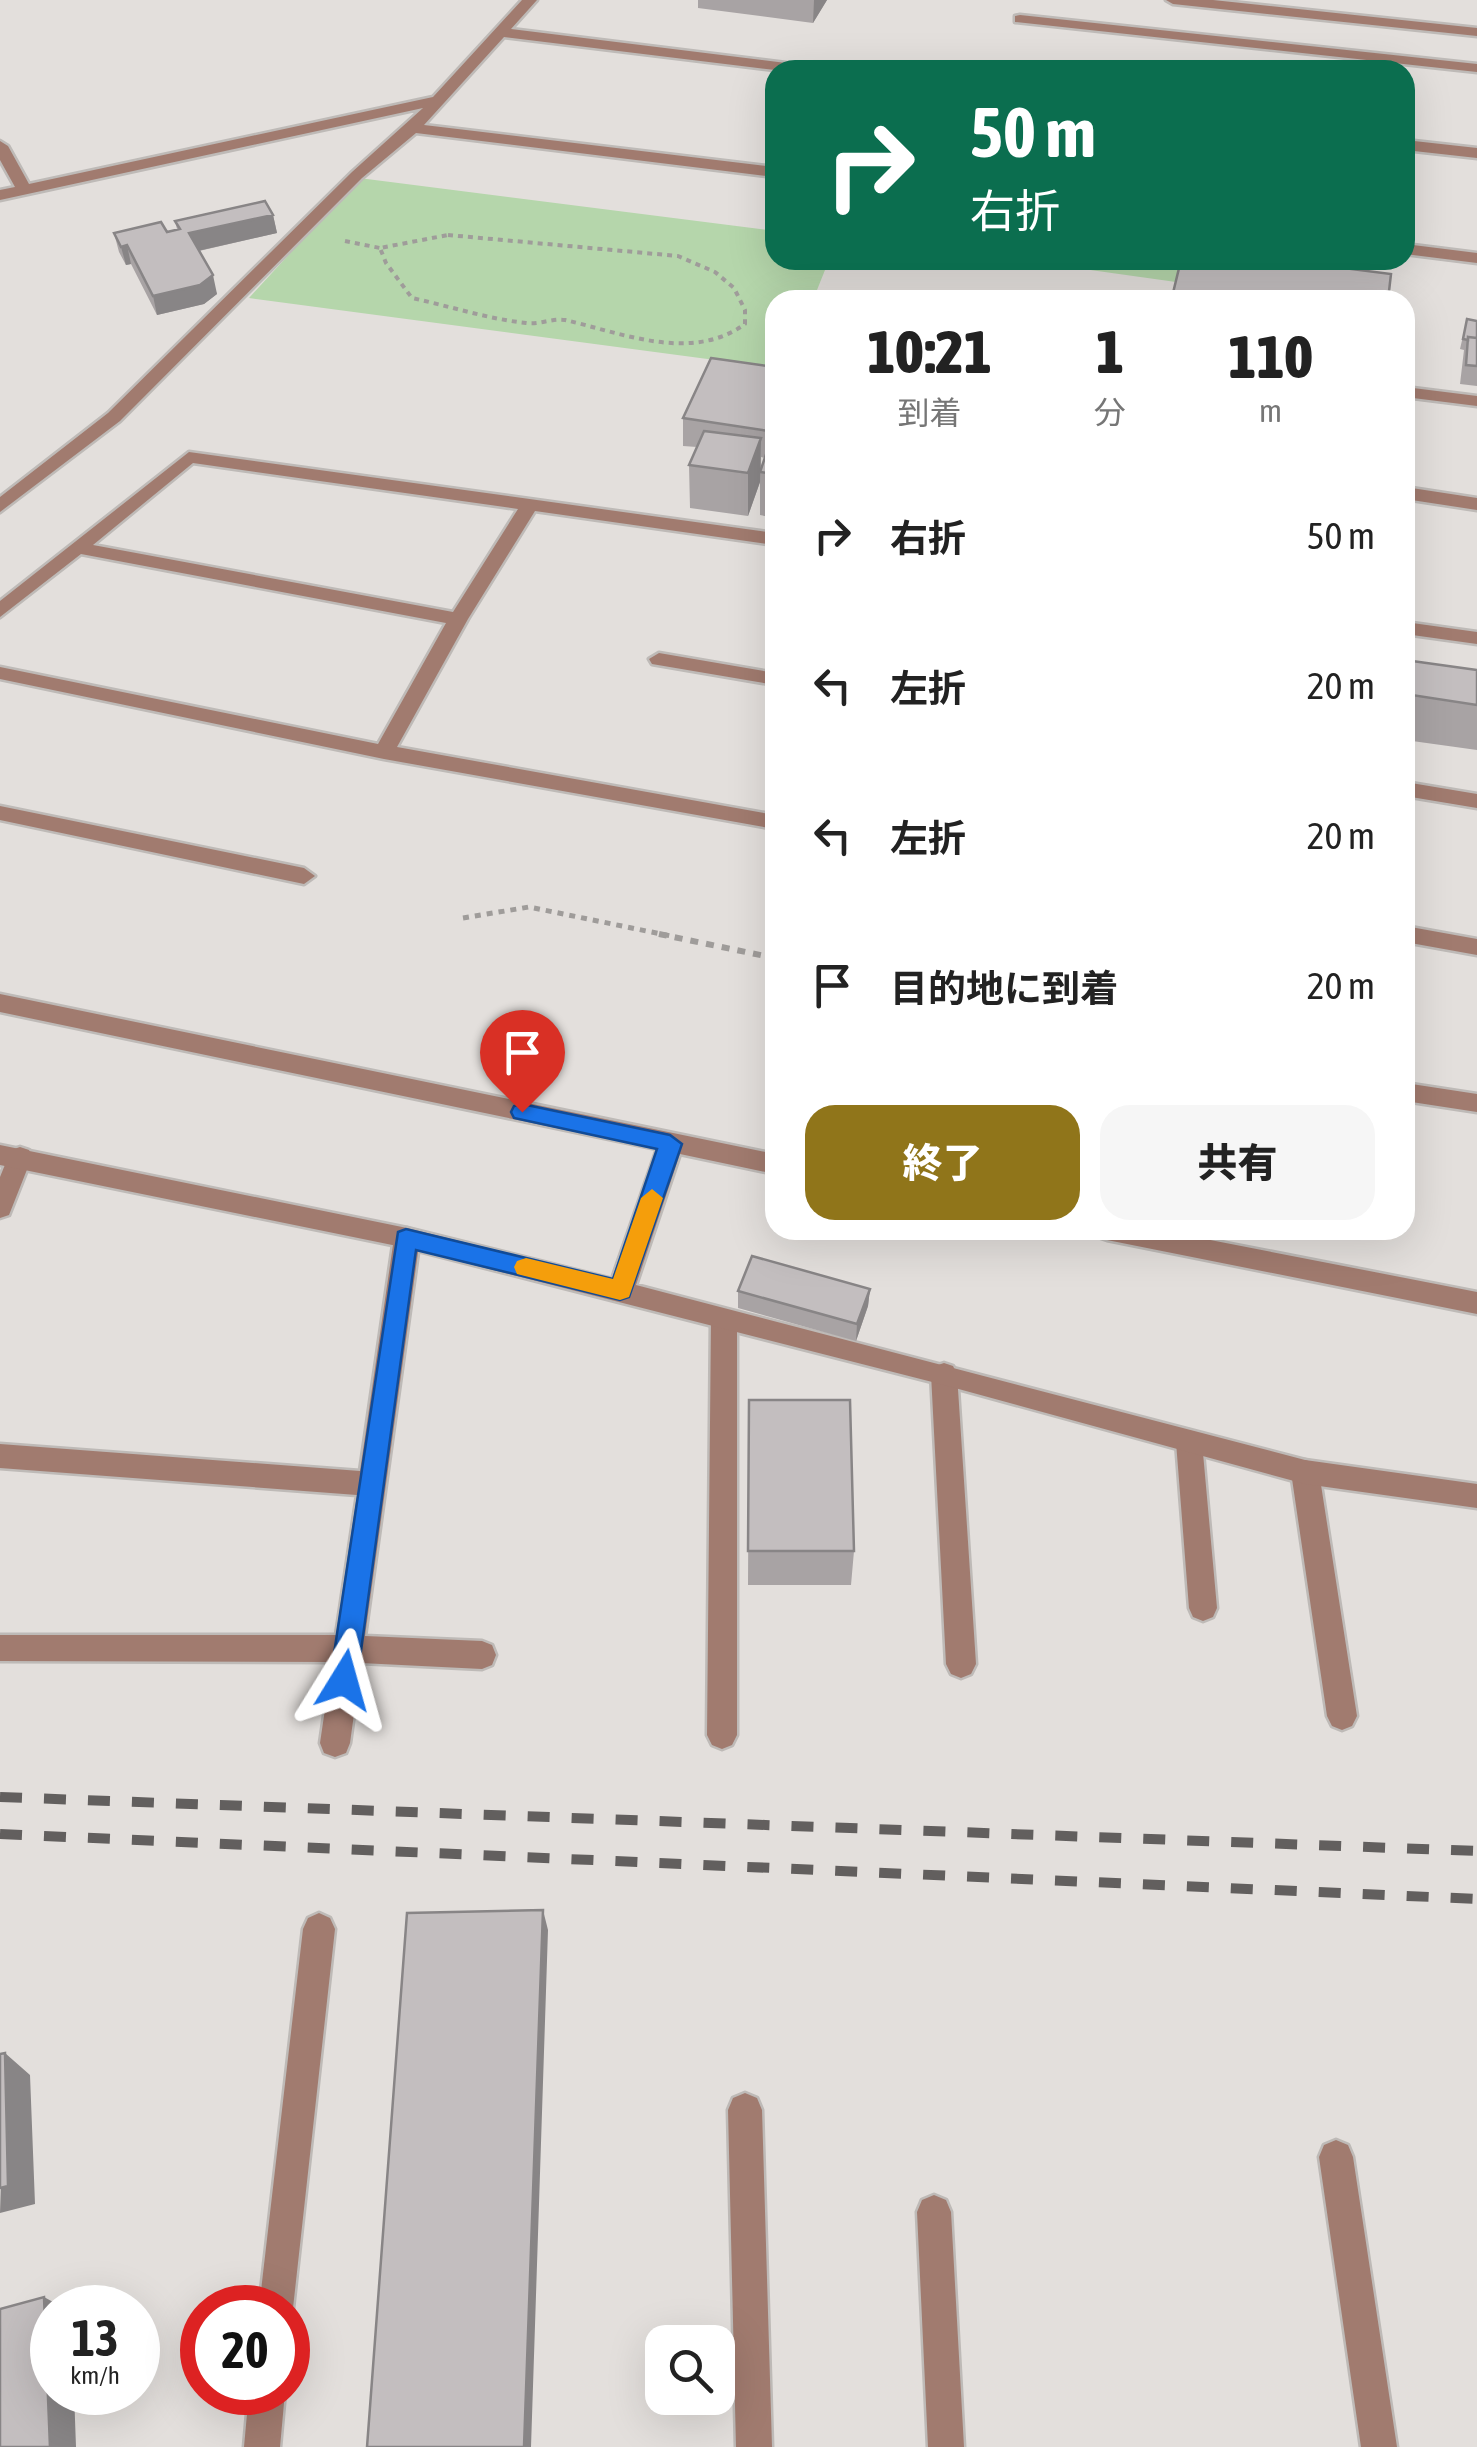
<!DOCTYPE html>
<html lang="ja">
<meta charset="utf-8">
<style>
body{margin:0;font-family:"Asap Condensed","Noto Sans JP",sans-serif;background:#f6f6f6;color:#222;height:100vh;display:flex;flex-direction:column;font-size:38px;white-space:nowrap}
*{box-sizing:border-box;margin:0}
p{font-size:32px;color:#767676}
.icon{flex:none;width:55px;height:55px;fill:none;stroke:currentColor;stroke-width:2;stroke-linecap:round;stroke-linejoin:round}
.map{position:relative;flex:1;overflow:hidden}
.details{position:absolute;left:765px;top:290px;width:650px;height:950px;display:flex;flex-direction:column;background:#fff;border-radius:30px;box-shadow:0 10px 40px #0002}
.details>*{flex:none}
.banner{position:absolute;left:765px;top:60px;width:650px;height:210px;border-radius:30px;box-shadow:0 10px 40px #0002;background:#0b6e4f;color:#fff;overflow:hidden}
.buttons{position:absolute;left:645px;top:2325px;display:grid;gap:20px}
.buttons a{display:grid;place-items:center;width:90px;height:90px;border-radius:20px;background:#fff;box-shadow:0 10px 40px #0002;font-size:50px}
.speed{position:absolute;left:30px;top:2285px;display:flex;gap:20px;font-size:50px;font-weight:700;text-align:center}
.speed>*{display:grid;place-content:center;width:130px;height:130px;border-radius:50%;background:#fff;box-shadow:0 10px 40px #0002;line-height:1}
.speed small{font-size:25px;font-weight:400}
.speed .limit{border:15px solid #d22;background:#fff;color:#111}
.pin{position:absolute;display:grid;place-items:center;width:85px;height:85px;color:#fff;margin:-102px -42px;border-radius:50% 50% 50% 0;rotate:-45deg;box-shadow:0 0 10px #0007}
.pin .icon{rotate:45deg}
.me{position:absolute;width:110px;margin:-55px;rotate:8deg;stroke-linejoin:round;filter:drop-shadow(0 0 8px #0008)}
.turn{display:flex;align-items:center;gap:35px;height:210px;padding:0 40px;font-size:45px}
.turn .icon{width:130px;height:130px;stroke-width:2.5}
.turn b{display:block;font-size:70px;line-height:85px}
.eta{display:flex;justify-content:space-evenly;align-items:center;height:170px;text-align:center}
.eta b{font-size:60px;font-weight:800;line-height:70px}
.primary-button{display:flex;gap:20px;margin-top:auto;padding:20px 40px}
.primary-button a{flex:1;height:115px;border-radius:30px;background:#90751a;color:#fff;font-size:40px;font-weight:800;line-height:115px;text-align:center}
.primary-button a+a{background:#f6f6f6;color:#222}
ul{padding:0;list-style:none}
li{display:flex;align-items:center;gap:30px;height:150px;padding:0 40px}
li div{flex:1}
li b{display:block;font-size:38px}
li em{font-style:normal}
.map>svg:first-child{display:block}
</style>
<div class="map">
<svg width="1477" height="2447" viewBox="0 0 1477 2447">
<rect width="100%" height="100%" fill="#e3dfdc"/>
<!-- green -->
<path fill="#b5d6ab" d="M359,178L775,231V260H829L813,300H775V368L249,298Z
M1071,260H1239L1233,290L1069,267Z"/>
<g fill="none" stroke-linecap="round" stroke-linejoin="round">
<!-- lane casing -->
<g stroke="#bebab7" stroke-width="5">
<path id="lane" d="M1166,0H1213L1477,28V36L1173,4Z
M1405,387L1477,396V406L1405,397Z
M189,452L775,533V545L535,511L468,619L397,747L775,815V829L384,759L0,679V667L378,744L446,623L81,554L0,617V601ZM193,463L518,509L453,612L93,545Z
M1405,622L1477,632V644L1405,634Z
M1405,926L1477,939V955L1405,942Z
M1405,1083L1477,1094V1112L1405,1101Z
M20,1147L29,1150L32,1157L9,1215L0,1218V1177L11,1150Z
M407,1228L416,1231L420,1238L365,1636L482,1641L492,1645L496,1655L492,1665L482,1669L361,1663L350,1743L346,1753L335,1757L324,1753L320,1743L332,1662L0,1661V1635H336L357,1495L0,1468V1444L360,1471L394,1238L398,1231Z
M724,1309L733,1312L737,1320V1735L732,1745L722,1749L712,1745L707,1735L711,1320L715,1312Z
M944,1363L953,1366L957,1374L976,1664L971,1674L961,1678L951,1674L946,1664L931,1374L935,1366Z
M1189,1430L1199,1434L1202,1442L1217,1608L1213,1617L1203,1621L1193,1617L1189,1608L1176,1442L1179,1434Z
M1305,1460L1315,1463L1319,1472L1357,1716L1352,1726L1342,1730L1332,1726L1327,1716L1291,1472L1295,1463Z"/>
</g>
<!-- street casing -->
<g stroke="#bebab7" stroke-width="5">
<path id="street" d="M522,0H537L511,29L810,66L817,70H775L504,37L424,125L775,167V177L416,133L362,178L120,421L0,512V497L108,413L352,172L423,108L0,200V190L15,187L0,160V141L8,146L29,184L433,97Z
M1020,15L1477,64V72L1015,22V16Z
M1405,140L1477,148V158L1405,150Z
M1405,244L1477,253V263L1405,254Z
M1405,487L1477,498V510L1405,499Z
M659,653L775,673V685L652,664L649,659Z
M1405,782L1477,794V808L1405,796Z
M0,806L304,868L315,876L304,884L0,820Z
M0,994L775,1154V1174L680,1154L636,1285L1305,1460L1477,1484V1508L1305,1484L944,1385L407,1248L0,1165V1145L407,1228L612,1279L657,1149L0,1012Z
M1094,1230H1159L1477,1292V1314L1107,1240L1098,1237Z
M319,1913L330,1918L335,1929L293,2308L288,2321V2308H259L303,1929L308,1918Z
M745,2093L757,2098L762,2110L772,2447H736L728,2110L733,2098Z
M1336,2140L1348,2145L1353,2157L1397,2447H1361L1319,2157L1324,2145Z
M934,2195L946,2200L951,2212L964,2447H928L917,2212L922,2200Z
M249,2392H285L280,2447H244Z"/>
</g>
<!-- path-far2 -->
<path stroke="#9f9c9a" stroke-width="4" stroke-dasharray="5 5" stroke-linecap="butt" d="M448,235L678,256L715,272L734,288L745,310V324C691,363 622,333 565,320C552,318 539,325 526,323C488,319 449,306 412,298L386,263L380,248Z
M345,241L380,248"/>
<!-- path-far1 -->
<path stroke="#9f9c9a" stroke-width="5" stroke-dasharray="6 6" stroke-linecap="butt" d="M463,918L529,907L671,936"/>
<!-- path -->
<path stroke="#9f9c9a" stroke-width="6" stroke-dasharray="8 8" stroke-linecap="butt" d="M659,934L775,958"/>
<!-- lane -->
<use href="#lane" fill="#a17b6f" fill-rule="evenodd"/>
<!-- street -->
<use href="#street" fill="#a17b6f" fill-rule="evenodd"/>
<!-- rail -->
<path stroke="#625f5e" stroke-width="10" stroke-dasharray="22 22" stroke-linecap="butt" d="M0,1797L1477,1851
M0,1834L1477,1899"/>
</g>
<!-- wall -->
<path fill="#a8a3a4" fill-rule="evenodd" d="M698,0H827L813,23L698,8Z
M273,215L277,233L199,251L217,294L204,304L157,315L131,264L126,265L119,252L114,233L167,232L177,229L175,221Z
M1181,260L1388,300H1171Z
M1467,319L1477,321V386L1460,384L1464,350L1460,349Z
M775,367V518L760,515V482L748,516L690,508L689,465L697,447L683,446V418ZM761,457L765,458L761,471Z
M1405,660L1477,670V750L1405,740Z
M870,1289L868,1306L856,1341L738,1308V1291Z
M749,1400L854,1551L851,1585H748Z"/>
<!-- shaded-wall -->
<path fill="#888586" d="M814,0H827L813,23Z
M273,215L277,233L193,252L189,233Z
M127,245L131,264L126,265L121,247Z
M213,275L217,294L204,304L157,315L153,296Z
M761,438L760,482L748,516V473Z
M870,1289L868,1306L856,1341L857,1324Z
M543,1910L548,1930L531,2447H524Z
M5,2053L30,2075L35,2204L0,2213Z
M44,2297L64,2308H52V2392H74L76,2447H50Z"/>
<!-- building -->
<path fill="#c3bebf" stroke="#888586" stroke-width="2.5" d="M265,201L273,215L189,233L213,275L200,285L153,296L127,245L121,247L114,233L161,222L167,232L180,229L175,221Z
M1181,260H1281L1391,274L1388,300H1229L1173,293Z
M1467,319L1477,321V338L1468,337V340L1463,339Z
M1468,337L1477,338V366L1466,365Z
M711,358L775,367V432L683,418Z
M704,431L761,438L748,473L689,465Z
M773,434H775V474L760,472Z
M1405,660L1477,670V705L1405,694Z
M752,1256L870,1289L857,1324L738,1291Z
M749,1400H850L854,1551H748Z
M543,1910L524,2447H367L407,1913Z
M5,2053L8,2186L0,2188V2054Z
M44,2297L50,2447H0V2309Z"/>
<!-- route -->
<path fill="#1a73e8" stroke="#114b97" stroke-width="2.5" d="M522,1104L670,1135L682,1144L629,1297L620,1300L416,1250L357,1680L353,1689L344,1693L334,1689L330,1680L398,1232L406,1229L613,1279L657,1149L514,1118L511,1112L514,1106Z"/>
<!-- slow -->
<path fill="#f59e0b" d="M652,1189L663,1198L629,1297L620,1300L517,1274L514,1267L517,1261L526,1258L613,1279L641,1198Z"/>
</svg>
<div class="buttons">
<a><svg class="icon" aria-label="search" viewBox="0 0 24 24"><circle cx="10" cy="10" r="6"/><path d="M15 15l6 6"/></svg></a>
</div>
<div class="speed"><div>13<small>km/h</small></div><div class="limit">20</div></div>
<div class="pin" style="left:522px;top:1112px;background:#d93025"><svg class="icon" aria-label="arrive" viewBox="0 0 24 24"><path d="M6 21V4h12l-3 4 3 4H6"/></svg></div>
<svg class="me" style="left:344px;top:1680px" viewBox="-20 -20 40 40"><path d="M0-17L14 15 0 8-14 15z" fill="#1a73e8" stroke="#fff" stroke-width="4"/></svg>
<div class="banner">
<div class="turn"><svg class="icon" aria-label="right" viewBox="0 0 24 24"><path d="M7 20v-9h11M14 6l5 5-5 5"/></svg><div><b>50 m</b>右折</div></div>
</div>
<section class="details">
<div class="eta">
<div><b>10:21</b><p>到着</p></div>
<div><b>1</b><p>分</p></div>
<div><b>110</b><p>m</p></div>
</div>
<ul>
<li><svg class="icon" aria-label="right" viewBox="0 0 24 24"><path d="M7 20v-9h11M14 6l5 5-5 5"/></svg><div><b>右折</b></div><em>50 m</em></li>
<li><svg class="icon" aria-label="left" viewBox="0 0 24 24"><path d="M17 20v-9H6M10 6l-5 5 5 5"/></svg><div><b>左折</b></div><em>20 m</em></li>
<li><svg class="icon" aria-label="left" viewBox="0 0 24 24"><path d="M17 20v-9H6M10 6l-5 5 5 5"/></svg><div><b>左折</b></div><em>20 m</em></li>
<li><svg class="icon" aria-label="arrive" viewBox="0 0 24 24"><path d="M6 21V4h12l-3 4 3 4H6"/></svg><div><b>目的地に到着</b></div><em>20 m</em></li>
</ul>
<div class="primary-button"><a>終了</a><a>共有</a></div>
</section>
</div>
